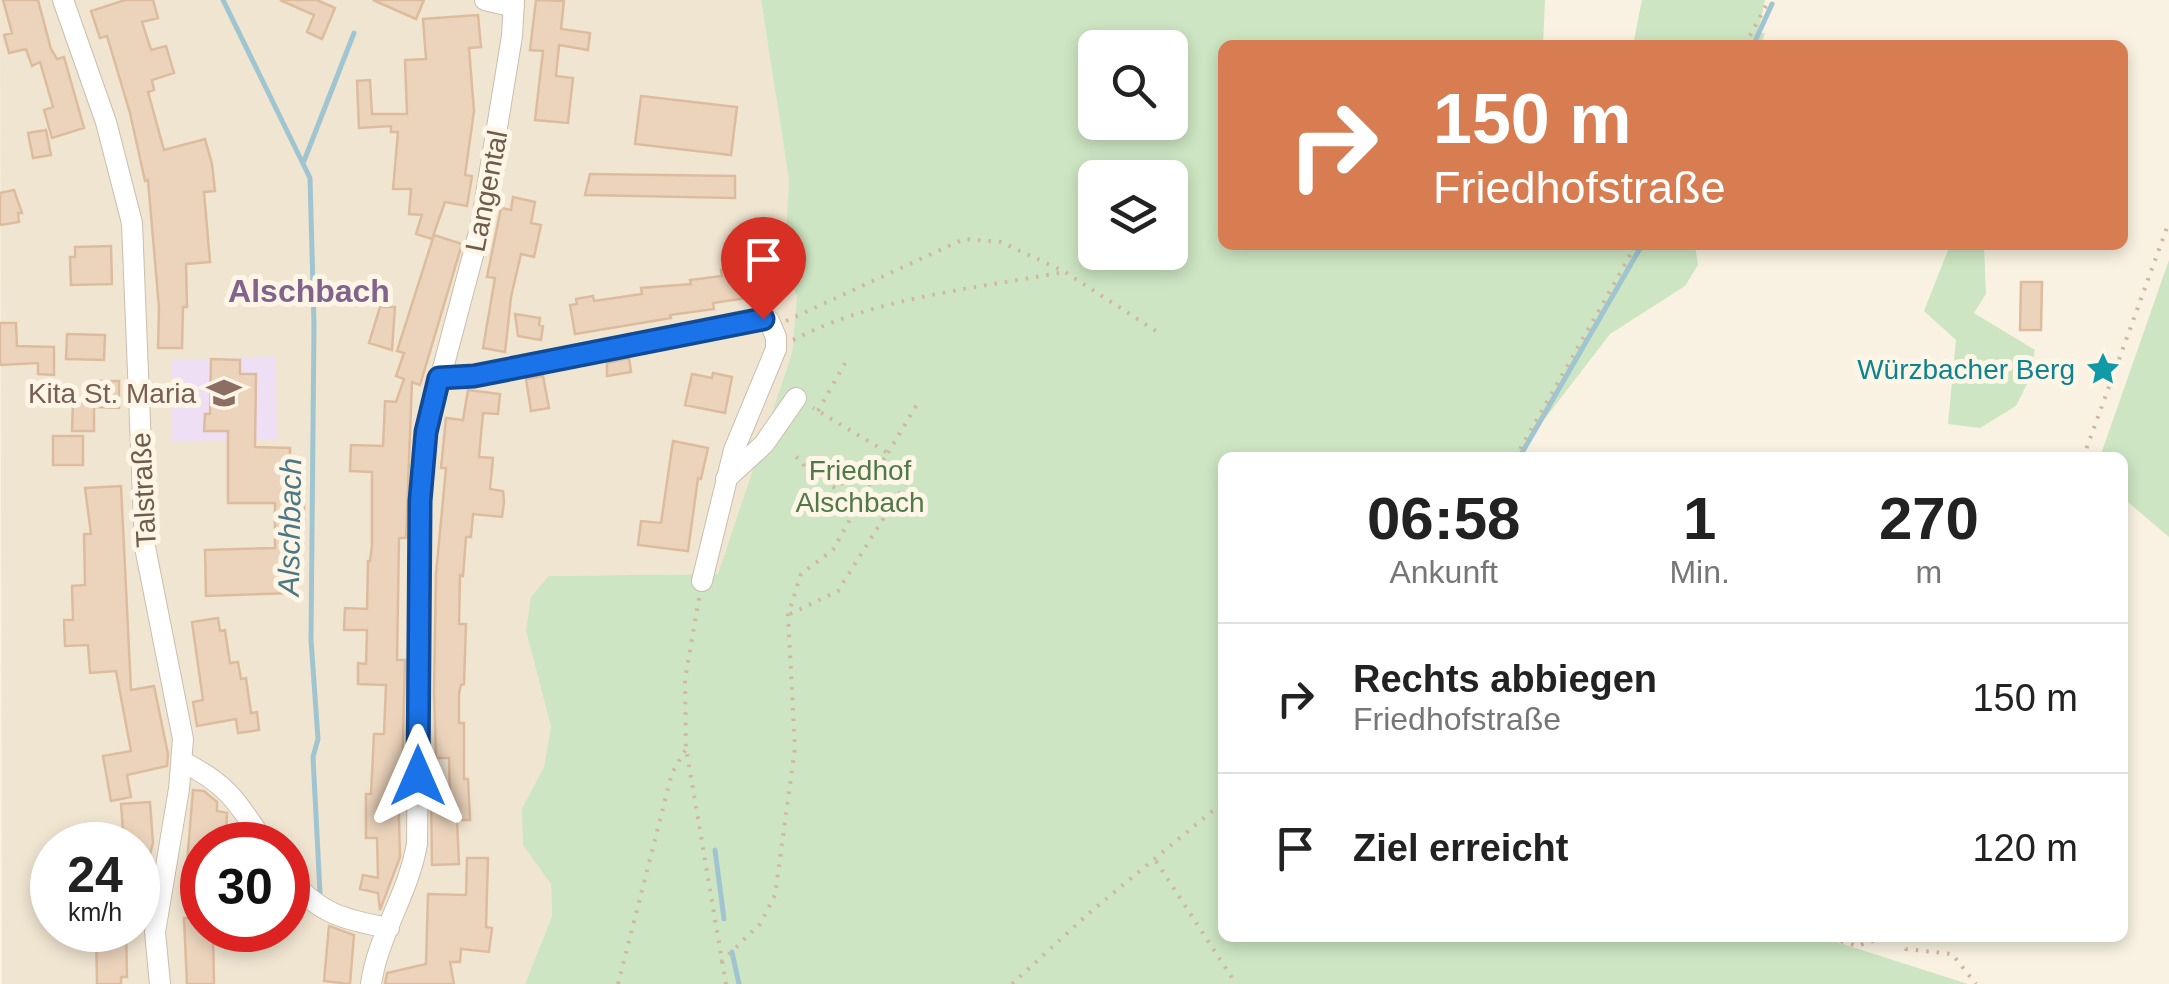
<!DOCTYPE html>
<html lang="de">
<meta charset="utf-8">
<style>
body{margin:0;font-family:Arial,sans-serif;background:#f6f6f6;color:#222;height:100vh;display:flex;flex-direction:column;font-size:38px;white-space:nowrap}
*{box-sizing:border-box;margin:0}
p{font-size:32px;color:#767676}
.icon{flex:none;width:55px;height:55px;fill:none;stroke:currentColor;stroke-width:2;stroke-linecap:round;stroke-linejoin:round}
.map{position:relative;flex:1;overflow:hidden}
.sheet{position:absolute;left:1218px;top:452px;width:910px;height:490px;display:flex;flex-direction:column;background:#fff;border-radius:15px;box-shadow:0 5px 15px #0003}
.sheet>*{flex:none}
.hud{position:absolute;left:1218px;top:40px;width:910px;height:210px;border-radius:15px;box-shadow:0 5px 15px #0003;background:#d87c52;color:#fff;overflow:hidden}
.controls{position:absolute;left:1078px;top:30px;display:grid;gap:20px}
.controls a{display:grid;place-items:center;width:110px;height:110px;border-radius:15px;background:#fff;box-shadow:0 5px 15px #0003;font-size:50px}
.speed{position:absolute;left:30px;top:822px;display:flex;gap:20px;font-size:50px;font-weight:700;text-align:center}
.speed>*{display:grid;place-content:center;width:130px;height:130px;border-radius:50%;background:#fff;box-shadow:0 5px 15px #0003;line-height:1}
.speed small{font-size:25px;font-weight:400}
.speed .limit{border:15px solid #d22;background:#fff;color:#111}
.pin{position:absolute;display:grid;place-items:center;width:85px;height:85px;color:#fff;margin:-102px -42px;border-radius:50% 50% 50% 0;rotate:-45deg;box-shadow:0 0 10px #0007}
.pin .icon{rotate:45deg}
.me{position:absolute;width:110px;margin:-55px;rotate:0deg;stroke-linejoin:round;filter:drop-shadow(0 0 8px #0008)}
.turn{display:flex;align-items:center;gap:35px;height:210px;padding:0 50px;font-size:45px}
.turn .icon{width:130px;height:130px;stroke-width:2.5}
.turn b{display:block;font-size:70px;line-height:85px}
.eta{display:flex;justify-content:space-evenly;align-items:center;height:170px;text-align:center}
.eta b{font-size:60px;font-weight:600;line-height:70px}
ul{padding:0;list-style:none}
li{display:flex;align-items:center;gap:30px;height:150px;padding:0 50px;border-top:2px solid #e0e0e0}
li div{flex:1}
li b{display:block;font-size:38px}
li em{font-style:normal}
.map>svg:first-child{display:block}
</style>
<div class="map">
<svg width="2169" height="984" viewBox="0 0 2169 984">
<rect width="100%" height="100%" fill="#f9f2e2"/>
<!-- residential -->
<path fill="#f0e5d1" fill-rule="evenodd" d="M0,0H761L789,180L784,272L797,296L792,353L718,574L549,576L526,631L551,727L544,767L522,808L541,869L551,884L552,916L525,984H2ZM52,845H138V930H52ZM202,845H288V930H202Z"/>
<!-- education -->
<path fill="#efdff5" d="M276,356L277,440L171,441V360Z"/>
<!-- green -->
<path fill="#cde5c2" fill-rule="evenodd" d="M761,0H1545L1543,45H1222V245H1695L1698,265L1685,286L1610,334L1530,438L1520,457L1222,458V938H1824L1968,984H525L552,916L551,884L523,845L522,808L544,767L551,727L526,631L531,597L549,576L718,574L792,353L797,296L784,272L789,180ZM1095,48H1170V122H1095ZM1095,178H1170V252H1095Z
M1642,0H1765L1758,33H1765L1761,45H1633Z
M1950,245H1984L1986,294L1974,313L2035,350L2028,382L2016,406L1980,428L1948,424L1956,340L1924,311Z
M2169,260V537L2123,498L2122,458L2100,457Z"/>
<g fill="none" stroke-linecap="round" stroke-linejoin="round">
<!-- stream -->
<path stroke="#a0c5d1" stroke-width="5" d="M223,0L310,178L314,324L311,640L318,739L313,757L320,893
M1756,39L1772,4
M1753,45V43
M304,161L354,33
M1519,458L1642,245
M715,850L724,919
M732,952L739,984"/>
</g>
<!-- building -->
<path fill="#ecd4bc" stroke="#ddbc9e" stroke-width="2.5" d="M3,0H38L51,49L57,59L64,57L84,128L52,138L44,110L53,107L40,62L32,66L26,49L9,53L4,35L12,33Z
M125,0H153L158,18L142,22L151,50L166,46L174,73L152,80L154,90L148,92L164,150L205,139L212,164L215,191L204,192L210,262L186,264L187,307H183L182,348H158L159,308L148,180L145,181L130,113L107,36L100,38L91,11Z
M280,0H317L335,8L322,39L307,32L314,15Z
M373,0H424L416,19Z
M536,0L564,1L561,29L590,33L588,50L559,45L556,76L573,78L568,123L535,120L543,51L530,50Z
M478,15L481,47L469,48L474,111L465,175L472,176L467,206L445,202L432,239L416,234L422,215L409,214L411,189H393L398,132H391V126L359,128L357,81L370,80L372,114H407L405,60L426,59L423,19Z
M641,96L737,107L731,155L635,144Z
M46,130L51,155L33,158L28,133Z
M590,174L735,176V198L585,195Z
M14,190L22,213H18L19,222L0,225V193Z
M513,197L535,202L531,223L541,225L534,257L521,254L511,297L505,352L483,348L495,278L487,277L501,208L511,210Z
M434,235L462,244L420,385L412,382L406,538H399L397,660H405L402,781H398L400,857L380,910L378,893L360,889L363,875L378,878L377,838H366V794H371L374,734H384L386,685L358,684V663L366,664L367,630H344L345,608L367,609L368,561H370L372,546V472L350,471L351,445L383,446L385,401L396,402L404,379L396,376L404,353L397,351Z
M111,246L112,284L71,285L70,257H75V247Z
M762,264L766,295L713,303L714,309L670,315L671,318L575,334L570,305L577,304L576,299L593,296L594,301L642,294L641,288L691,284L690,280L722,276L721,270Z
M2021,282H2042L2041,330H2020Z
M380,307H395L392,350L369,343Z
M515,314L540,318L539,325L543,326L541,340L518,336Z
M0,323H16L17,346L54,347V375L38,374V363L0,365Z
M67,334L105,335L104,360L66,359Z
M629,358L631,372L607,376V363Z
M211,359L240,360V374H256L255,447L290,448V461H296V503H304V522H292L294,593L206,596L205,550L275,548V503H228V431H204L205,414H210Z
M713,373L732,377L725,413L685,405L692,374L712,378Z
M543,376L549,408L531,411L526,379Z
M97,381H119V408L94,407V431H72L73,403H90V391L97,392Z
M468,390L500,394L498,414L483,413L479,457L493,458L490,489L503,491L504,502L502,517L473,514L471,537H466L463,576L460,575L459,624H466L464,684L461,685L459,694V723H464V779H468L470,820H457L459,864L432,865L431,798L450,797L449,758H436L434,693L436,574L446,468H441L446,418L463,420Z
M53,436H83V465H53Z
M673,441L708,448L701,479L698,478L688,551L638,545L641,521L661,523Z
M121,486L131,690L154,686L168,754L167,766L127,775L131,797L111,801L103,756L131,751L116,671L90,673L88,645L65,646L64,620H73L72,586L85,585L84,534H91L85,488Z
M218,618L220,631L225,630L230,663L238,662L241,679L246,678L251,713L257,712L259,730L238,733L236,719L197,726L193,702L203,700L192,622Z
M193,790L204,791L217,802V811L227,813L226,835H216L215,845H202V877L186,876Z
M150,802L153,843L142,884H138V845H124L121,804Z
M467,858H488L486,927L492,928L489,952L461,949L460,962H450L454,984H385L387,973L426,964L428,894L466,895Z
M184,918H202V930H209L210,936H213L214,984H187Z
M329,926L354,935L350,984L324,981Z
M96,930H126L127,977H121V984H97Z"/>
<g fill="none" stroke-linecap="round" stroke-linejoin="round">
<!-- minor casing -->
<g stroke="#cbbdad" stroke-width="22">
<path id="minor" d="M63,0L106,122L132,223L145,547L183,739L179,789L155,932L160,984
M485,0L514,7
M439,378L474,376L753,319L769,321L776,337V349L734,450L702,581
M726,479L764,444L796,398
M183,762C229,785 238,803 266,845
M288,876C317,913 344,920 389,928
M371,984C378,935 408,895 417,844L420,501L426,432L481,225L512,36L514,0"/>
</g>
<!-- path -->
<path stroke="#d0b7a0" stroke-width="4" stroke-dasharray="2.5 8" stroke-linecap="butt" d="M1745,45L1769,0
M786,321L964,239L1001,242L1065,272L1156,331
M793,340C876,297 973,289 1064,272
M818,411L845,363
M888,453L919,401
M796,457L803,462L805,470L825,475L827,483L835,488L841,483L847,488L848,496L859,503
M1515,458L1636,245
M2083,458L2169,222
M699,598L685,680L686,748L726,984
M790,614L838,591L910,476L883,460L888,453L813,408
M1156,861L1236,984
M1831,938L1857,946L1882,938
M1904,938L1906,949L1952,954L1976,984
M721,962L760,924L775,895L795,748L788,615L801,574L833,550L883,460
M618,984L672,773L686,749
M1012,984L1088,914L1222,803"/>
<!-- minor -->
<use href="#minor" stroke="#fff" stroke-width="20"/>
</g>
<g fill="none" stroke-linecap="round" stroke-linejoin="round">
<!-- route casing -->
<g stroke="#114b97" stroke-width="25">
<path id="route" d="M418,776L420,501L426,432L439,378L474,376L763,319"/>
</g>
<!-- route -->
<use href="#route" stroke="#1a73e8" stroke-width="18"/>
</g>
<!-- icons -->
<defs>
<g id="sight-bare" transform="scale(2.7)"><path d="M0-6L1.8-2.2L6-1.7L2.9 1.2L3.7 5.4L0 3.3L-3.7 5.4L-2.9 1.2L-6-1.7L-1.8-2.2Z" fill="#0f9aa8" stroke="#fdf6e7" stroke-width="2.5" paint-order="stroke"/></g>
<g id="school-bare" transform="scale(2.7)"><path d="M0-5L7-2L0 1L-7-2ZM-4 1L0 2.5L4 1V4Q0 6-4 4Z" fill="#8d6e63" stroke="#fdf6e7" stroke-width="2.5" paint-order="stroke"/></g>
</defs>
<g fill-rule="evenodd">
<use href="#sight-bare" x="2103" y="369"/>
<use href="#school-bare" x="224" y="393"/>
</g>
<g text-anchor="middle" stroke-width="10" stroke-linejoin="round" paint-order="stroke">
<!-- street labels -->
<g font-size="28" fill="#6e5b4b" stroke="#fdf6e7">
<text transform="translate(486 191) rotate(-79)" y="10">Langental</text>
<text transform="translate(143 490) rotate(-93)" y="10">Talstraße</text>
</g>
<!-- culture labels -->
<g font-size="28" fill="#0d838f" stroke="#fdf6e7" text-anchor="end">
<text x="2075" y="379">Würzbacher Berg</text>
</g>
<!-- education labels -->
<g font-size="28" fill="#785e54" stroke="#fdf6e7" text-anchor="end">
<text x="196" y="403">Kita St. Maria</text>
</g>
<!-- park labels -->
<g font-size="28" fill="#527947" stroke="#fdf6e7">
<text x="860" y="480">Friedhof<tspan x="860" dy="32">Alschbach</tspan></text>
</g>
<!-- water labels -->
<g font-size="30" font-style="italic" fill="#4b7786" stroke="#fdf6e7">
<text transform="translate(290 527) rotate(-89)" y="10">Alschbach</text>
</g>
<!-- quarter labels -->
<g font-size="32" font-weight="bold" fill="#81638b" stroke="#fdf6e7">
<text x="309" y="302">Alschbach</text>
</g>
</g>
</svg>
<div class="controls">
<a><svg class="icon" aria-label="search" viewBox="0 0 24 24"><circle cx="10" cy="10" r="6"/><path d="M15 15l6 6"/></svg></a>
<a><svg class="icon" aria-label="layers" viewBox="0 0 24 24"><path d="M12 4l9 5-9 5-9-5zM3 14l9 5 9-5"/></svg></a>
</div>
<div class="speed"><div>24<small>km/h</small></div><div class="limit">30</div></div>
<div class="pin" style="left:763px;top:319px;background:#d93025"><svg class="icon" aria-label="arrive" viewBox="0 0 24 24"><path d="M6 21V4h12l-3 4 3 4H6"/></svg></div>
<svg class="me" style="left:418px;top:776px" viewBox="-20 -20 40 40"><path d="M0-17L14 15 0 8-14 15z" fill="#1a73e8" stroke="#fff" stroke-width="4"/></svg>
<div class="hud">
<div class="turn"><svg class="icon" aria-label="right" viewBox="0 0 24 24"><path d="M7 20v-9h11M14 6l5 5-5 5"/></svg><div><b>150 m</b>Friedhofstraße</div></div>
</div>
<section class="sheet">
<div class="eta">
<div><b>06:58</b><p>Ankunft</p></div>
<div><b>1</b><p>Min.</p></div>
<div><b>270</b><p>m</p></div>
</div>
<ul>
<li><svg class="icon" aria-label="right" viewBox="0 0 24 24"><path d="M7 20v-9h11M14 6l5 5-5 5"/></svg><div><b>Rechts abbiegen</b><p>Friedhofstraße</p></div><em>150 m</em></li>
<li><svg class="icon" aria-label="arrive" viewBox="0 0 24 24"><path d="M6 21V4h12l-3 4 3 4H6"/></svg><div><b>Ziel erreicht</b></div><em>120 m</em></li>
</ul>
</section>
</div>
